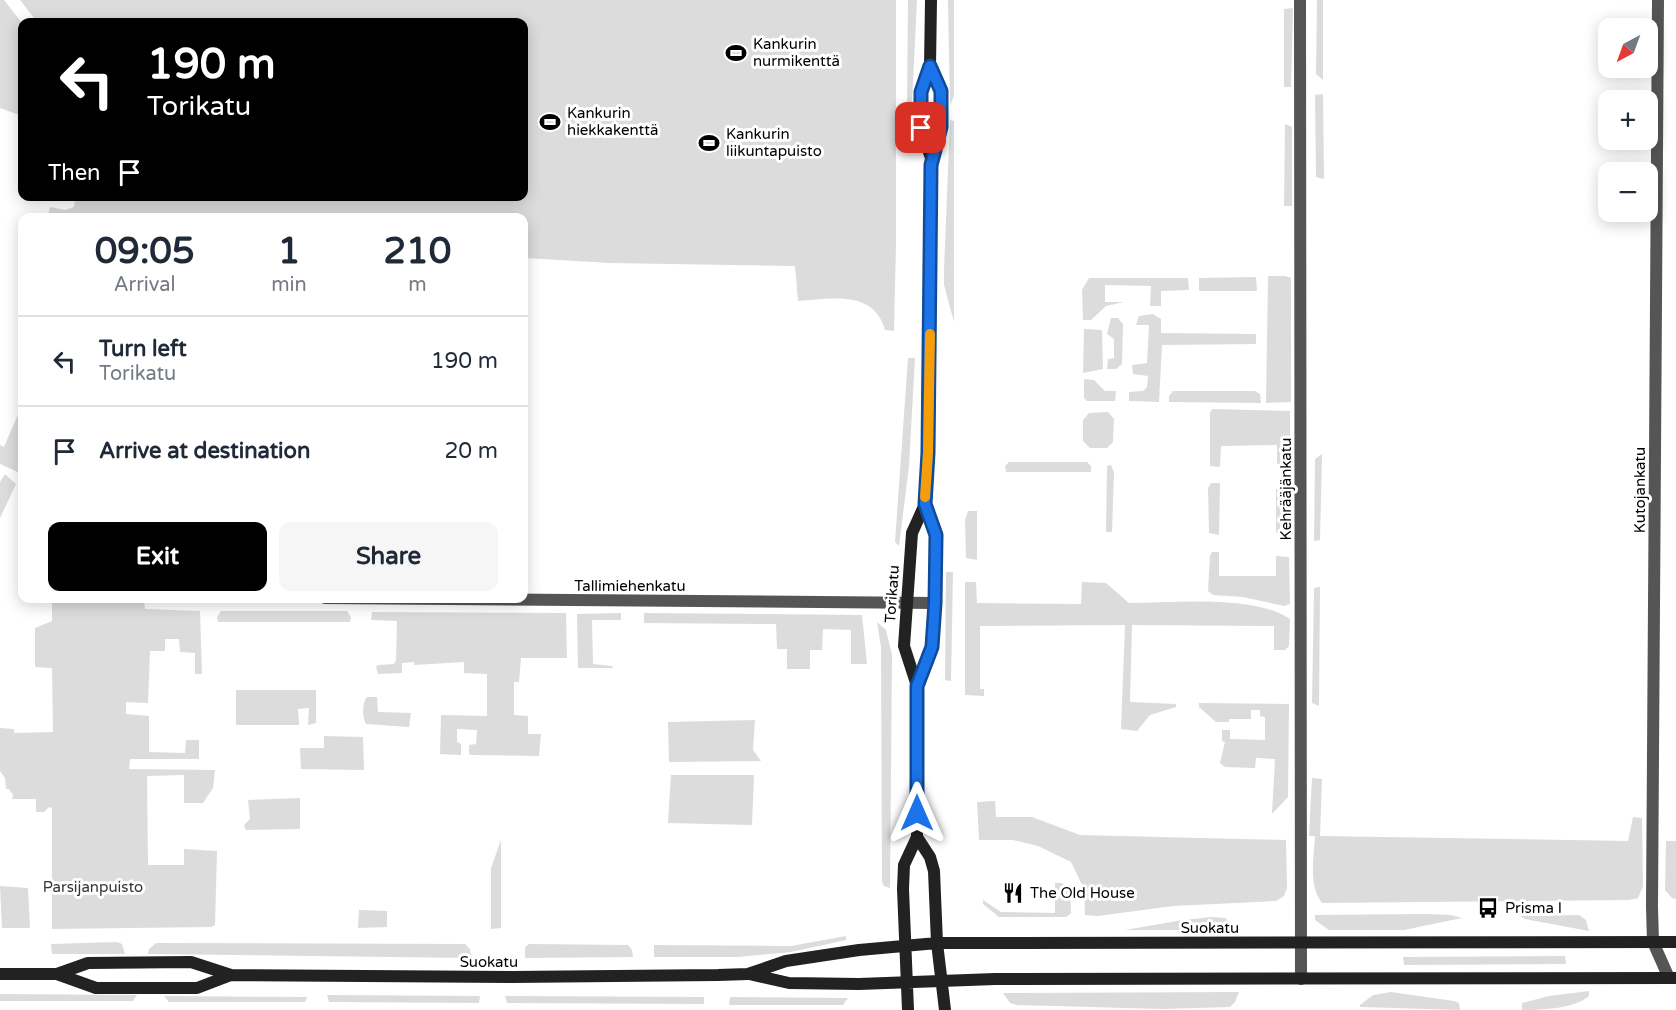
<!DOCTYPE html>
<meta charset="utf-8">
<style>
body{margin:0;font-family:"Varela Round",sans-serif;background:#f6f6f7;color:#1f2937;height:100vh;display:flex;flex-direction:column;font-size:22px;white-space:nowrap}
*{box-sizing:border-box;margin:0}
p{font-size:20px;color:#747a83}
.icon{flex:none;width:33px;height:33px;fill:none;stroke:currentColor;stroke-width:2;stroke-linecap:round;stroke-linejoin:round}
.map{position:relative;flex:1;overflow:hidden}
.side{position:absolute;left:18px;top:213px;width:510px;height:390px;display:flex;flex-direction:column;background:#fff;border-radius:12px;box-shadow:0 3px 15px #0003}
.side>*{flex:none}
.banner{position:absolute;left:18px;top:18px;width:510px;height:183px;border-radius:12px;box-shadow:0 3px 15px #0003;background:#000;color:#fff;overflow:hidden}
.needle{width:39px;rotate:221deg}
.controls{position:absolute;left:1598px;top:18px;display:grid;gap:12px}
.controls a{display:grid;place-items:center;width:60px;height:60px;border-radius:12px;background:#fff;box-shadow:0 3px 15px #0003;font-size:30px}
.pin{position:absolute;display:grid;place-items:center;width:51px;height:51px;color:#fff;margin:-26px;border-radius:12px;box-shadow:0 3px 9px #0006}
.me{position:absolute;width:66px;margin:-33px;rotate:0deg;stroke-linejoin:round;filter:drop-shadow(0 0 4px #0008)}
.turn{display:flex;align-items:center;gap:21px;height:126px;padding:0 30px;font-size:27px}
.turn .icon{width:78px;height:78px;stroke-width:2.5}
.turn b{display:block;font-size:42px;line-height:51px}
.then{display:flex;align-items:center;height:57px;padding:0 30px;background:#0003;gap:12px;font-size:22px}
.eta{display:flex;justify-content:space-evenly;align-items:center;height:102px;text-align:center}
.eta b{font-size:36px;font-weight:800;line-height:42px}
.primary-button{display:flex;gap:12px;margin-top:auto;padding:12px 30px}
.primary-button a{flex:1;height:69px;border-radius:12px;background:#000;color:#fff;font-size:24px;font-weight:800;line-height:69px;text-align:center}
.primary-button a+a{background:#f6f6f7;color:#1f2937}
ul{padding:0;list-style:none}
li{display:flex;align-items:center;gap:18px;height:90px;padding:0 30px;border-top:2px solid #e0e1e3}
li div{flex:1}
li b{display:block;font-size:22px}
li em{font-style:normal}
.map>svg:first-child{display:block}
</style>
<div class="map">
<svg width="1676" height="1010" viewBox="0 0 1676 1010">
<rect width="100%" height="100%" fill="#fff"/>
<!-- green -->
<path fill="#dcdcdc" d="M0,0H4L22,23V116L0,108Z
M20,0H896V243L894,331L885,330C874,289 830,299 798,301L795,266L610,263L524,258V218H55L48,215L50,207L65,210L74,207L75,199L69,196H524V22H37Z
M908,0H917L912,104L907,103Z
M948,0H954V96L950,106Z
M1317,0H1323V80L1316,74Z
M1293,8L1291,87H1284V9Z
M1323,94L1324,179L1316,177L1315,95Z
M950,120L954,121V322L944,285V270Z
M1285,124L1292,127V206H1284Z
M1268,276H1285L1291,278V402L1266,403Z
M1256,277L1257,291H1199V278Z
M1089,278H1188L1189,290L1161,291V306H1150L1151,286L1105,285V302H1124L1106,306L1091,320H1083L1082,290Z
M1153,314L1161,319V333L1256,334V344L1162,345L1159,402L1129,401V392L1143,391L1147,387L1148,376L1133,374L1132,365L1147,363L1149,325H1136L1139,316Z
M1111,318H1118L1123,324L1122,364L1116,369H1107L1108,359L1114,358V339L1107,334Z
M1084,329L1102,330L1103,369L1083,373Z
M908,358H915L909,466L899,546L895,542Z
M1084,379L1094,380L1105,391H1116L1115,401H1087L1084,398Z
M1173,391H1255L1260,394L1261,403L1169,402V396Z
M22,405V474L0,464V445L4,447Z
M1212,409L1290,411V464H1277V445L1221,446L1220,467L1210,466V413Z
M1108,412L1114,419L1113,442L1107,448H1090L1083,441V420L1089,413Z
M1322,454L1320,540L1314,541L1315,459Z
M1009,462H1087L1091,466V472H1006L1005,466Z
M1111,465L1114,472L1112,532H1106L1107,466Z
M5,474L16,484L0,518V482Z
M1211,483H1220L1219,535L1209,533L1208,488Z
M1284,488L1290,493V528L1284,533H1276V489Z
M968,511H977V560L966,558L965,520Z
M1212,552H1219V576H1276V556L1289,557L1290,604L1284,606L1243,597L1213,595L1208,591L1210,556Z
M946,572H953L951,681L945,680Z
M965,582H976L977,603L1081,604L1082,582L1106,583L1129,603C1172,603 1254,594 1290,619L1289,646L1285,650H1274V626L1132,625L1130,702L1176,704V707L1150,715L1137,731L1121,729L1125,625L980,626V689H984V696L965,695Z
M1320,587L1319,706L1312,703L1314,588Z
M52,599H144L145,609L200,611L202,674H195V653L180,652L179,639H165V651H150L148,703L126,702V714L149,716V752L185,753L186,740H199V759H130L129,769L215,770L213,788L203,803H184V775L147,776L148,865H184V849L217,851L215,925L211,927L52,929V808L49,807L44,812H36V799H12L13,795L9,789H6L5,778L0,771V728L14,729V733L53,732L52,668L35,667V628L52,621Z
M221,611H347L351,617L350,622H218L217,617Z
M372,612L566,613L567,658H521L519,682H514V715L528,716V734H541L539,756L472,755L469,754V745L476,744L477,730L457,729V742L461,744V755L440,754L441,715L487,716V674L464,673V662L414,665V662L402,663V673L378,674L376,667L378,665L394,664L396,660L397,621L371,620Z
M621,613V620H592L593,664L612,666L613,668H578L577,614Z
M644,613L862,615L867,664H851V630L823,629L822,650H810V669H787V649H777L776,624L644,623Z
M877,622L886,630L892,655L890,888L884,886L882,882L881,647Z
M236,690H316V723L308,725L309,708L298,709L299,725H236Z
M367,697H377L378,712L411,713L409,727L366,724C362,717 362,703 367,697Z
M1199,703L1289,704L1288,797L1272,814L1275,759L1256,758L1255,768L1225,767L1220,763L1225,742L1222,741V730H1230V739L1265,740V717L1260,716V710H1251V719H1229V722H1216L1199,707Z
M755,720L753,750L761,761L669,762L668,722Z
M324,736L363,737L364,770L301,769L300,748H324Z
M671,775H754L752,825L668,823Z
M1312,778L1322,779L1320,836L1628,841L1633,817L1642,818L1643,886L1638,898L1629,900L1322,903C1308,885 1314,858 1315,836H1309Z
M300,798V829L246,830L244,825L250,819L248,800Z
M995,801L996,817H1032L1080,835L1286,840L1287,888L1284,896L1276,901L1173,906L1098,916L1085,915L1084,889L1071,862L1038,846L1013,840H979L977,802Z
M501,840V928L491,929V868Z
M1666,841H1676V899L1672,898L1665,890Z
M1055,883H1062L1070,890L1071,913L1066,917H999L983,904V900L1001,912L1055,913Z
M0,886L28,888L30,928H2Z
M359,910L387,911V927L358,928Z
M1424,914L1451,915L1462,918L1404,930H1329L1315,920V915Z
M1579,915L1586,920L1589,931L1525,919L1520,916Z
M1212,917L1225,918L1241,930H1125L1183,920Z
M846,936V940L791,952L738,957H654V945L791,946Z
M117,942L122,944L125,954H52L51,944Z
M156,943L465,944L470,949L471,958L148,954L149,949Z
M529,944L628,945L632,950L633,957L525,958V947Z
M1565,956L1566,964L1404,965L1403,957Z
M1589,991V996C1574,1009 1541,1010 1522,1010V1003L1549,996Z
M1239,992L1235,1002L1230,1007L1163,1009L1017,1005L1010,1003L1003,993Z
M1391,992L1454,1001L1459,1003L1460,1010L1360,1007V1005L1373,995Z
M0,994L137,995L133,1001H0Z
M327,995L480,996L479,1003L329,1002Z
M164,996L307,997L305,1002H169Z
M505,996L704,997V1004L507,1003Z
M730,997L848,998L843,1005H729Z"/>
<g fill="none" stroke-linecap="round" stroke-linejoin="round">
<!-- street -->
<path stroke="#555" stroke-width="12" d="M1300,0L1301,979
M1658,0L1652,907L1653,942L1669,978
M325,598L935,603"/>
<!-- secondary -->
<path stroke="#222" stroke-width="12" d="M931,0L930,66L921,92V128L931,158
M917,686L932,647L935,603L936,535L925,504
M917,837L930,857L934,871L937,943L945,1010
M0,974H57L88,963L191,962L231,975L512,977L718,975L748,974L786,961L859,950L937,943L1676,942
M57,974L96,988H197L231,975
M749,974L789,983L859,984L995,979L1676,978
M908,1010L903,889L904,865L917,837V686L904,646L912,533L925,504L927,467L931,158L941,127V91L930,66"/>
</g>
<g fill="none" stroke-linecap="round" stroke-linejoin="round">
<!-- route casing -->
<g stroke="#114b97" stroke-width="15">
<path id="route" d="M917,813V686L932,647L935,603L936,535L925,504L928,453L931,165L941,127V91L930,66L921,92V128"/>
</g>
<!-- route -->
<use href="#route" stroke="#1a73e8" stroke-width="10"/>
<!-- slow -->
<path stroke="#f59e0b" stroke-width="10" d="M925,497L928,453L930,334"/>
</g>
<!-- icons -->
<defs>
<g id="stadium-bare" transform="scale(1.62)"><path d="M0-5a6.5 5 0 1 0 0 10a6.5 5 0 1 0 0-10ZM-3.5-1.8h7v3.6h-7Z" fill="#000" stroke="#fff" stroke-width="2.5" paint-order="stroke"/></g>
<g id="restaurant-bare" transform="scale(1.62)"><path d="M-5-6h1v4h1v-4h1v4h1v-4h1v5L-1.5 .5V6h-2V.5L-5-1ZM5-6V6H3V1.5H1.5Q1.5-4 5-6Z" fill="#000" stroke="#fff" stroke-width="2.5" paint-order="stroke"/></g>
<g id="bus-bare" transform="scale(1.62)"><path d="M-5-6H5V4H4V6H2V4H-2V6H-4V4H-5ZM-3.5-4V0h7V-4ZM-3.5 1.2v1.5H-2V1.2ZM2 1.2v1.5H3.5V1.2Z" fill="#000" stroke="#fff" stroke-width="2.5" paint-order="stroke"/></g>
</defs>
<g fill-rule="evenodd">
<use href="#stadium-bare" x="736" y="53"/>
<use href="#stadium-bare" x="550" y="122"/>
<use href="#stadium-bare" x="709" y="143"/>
<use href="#restaurant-bare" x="1013" y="893"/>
<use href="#bus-bare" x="1488" y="908"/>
</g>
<g text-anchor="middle" stroke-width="6" stroke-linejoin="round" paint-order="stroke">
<!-- poi labels -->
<g font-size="15" fill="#000" stroke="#fff" text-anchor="start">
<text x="753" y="49">Kankurin<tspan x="753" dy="17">nurmikenttä</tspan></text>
<text x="567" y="118">Kankurin<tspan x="567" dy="17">hiekkakenttä</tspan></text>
<text x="726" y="139">Kankurin<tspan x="726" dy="17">liikuntapuisto</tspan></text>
<text x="1030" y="898">The Old House</text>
<text x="1505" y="913">Prisma I</text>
</g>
<!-- street labels -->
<g font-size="15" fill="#000" stroke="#fff">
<text transform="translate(1286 489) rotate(-90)" y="5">Kehrääjänkatu</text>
<text transform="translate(1640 490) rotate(-90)" y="5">Kutojankatu</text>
<text x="630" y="591">Tallimiehenkatu</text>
<text transform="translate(892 594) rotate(-86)" y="5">Torikatu</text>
<text x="1210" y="933">Suokatu</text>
<text x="489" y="967">Suokatu</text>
</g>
<!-- park labels -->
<g font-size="15" fill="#333" stroke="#fff">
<text x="93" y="892">Parsijanpuisto</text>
</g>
</g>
</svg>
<div class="controls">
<a><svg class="needle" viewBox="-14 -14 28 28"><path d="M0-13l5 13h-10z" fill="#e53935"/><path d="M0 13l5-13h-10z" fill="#747a83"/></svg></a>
<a>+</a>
<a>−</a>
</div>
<div class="pin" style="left:921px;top:128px;background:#d93025"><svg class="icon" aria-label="arrive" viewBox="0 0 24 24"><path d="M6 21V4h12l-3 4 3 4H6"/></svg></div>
<svg class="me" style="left:917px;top:813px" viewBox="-20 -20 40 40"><path d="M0-17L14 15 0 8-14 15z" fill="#1a73e8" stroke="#fff" stroke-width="4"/></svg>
<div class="banner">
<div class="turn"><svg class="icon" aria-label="left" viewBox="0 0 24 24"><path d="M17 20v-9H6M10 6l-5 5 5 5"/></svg><div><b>190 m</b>Torikatu</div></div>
<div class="then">Then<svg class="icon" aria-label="arrive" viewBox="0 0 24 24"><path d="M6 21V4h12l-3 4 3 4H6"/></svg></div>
</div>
<section class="side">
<div class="eta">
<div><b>09:05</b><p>Arrival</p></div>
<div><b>1</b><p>min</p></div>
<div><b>210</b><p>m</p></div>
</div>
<ul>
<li><svg class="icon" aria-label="left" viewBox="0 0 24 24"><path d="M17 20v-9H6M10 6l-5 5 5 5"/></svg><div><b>Turn left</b><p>Torikatu</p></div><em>190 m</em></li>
<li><svg class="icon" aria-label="arrive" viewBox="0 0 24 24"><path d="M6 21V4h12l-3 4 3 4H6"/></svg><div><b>Arrive at destination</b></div><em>20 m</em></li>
</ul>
<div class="primary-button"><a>Exit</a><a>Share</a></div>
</section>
</div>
